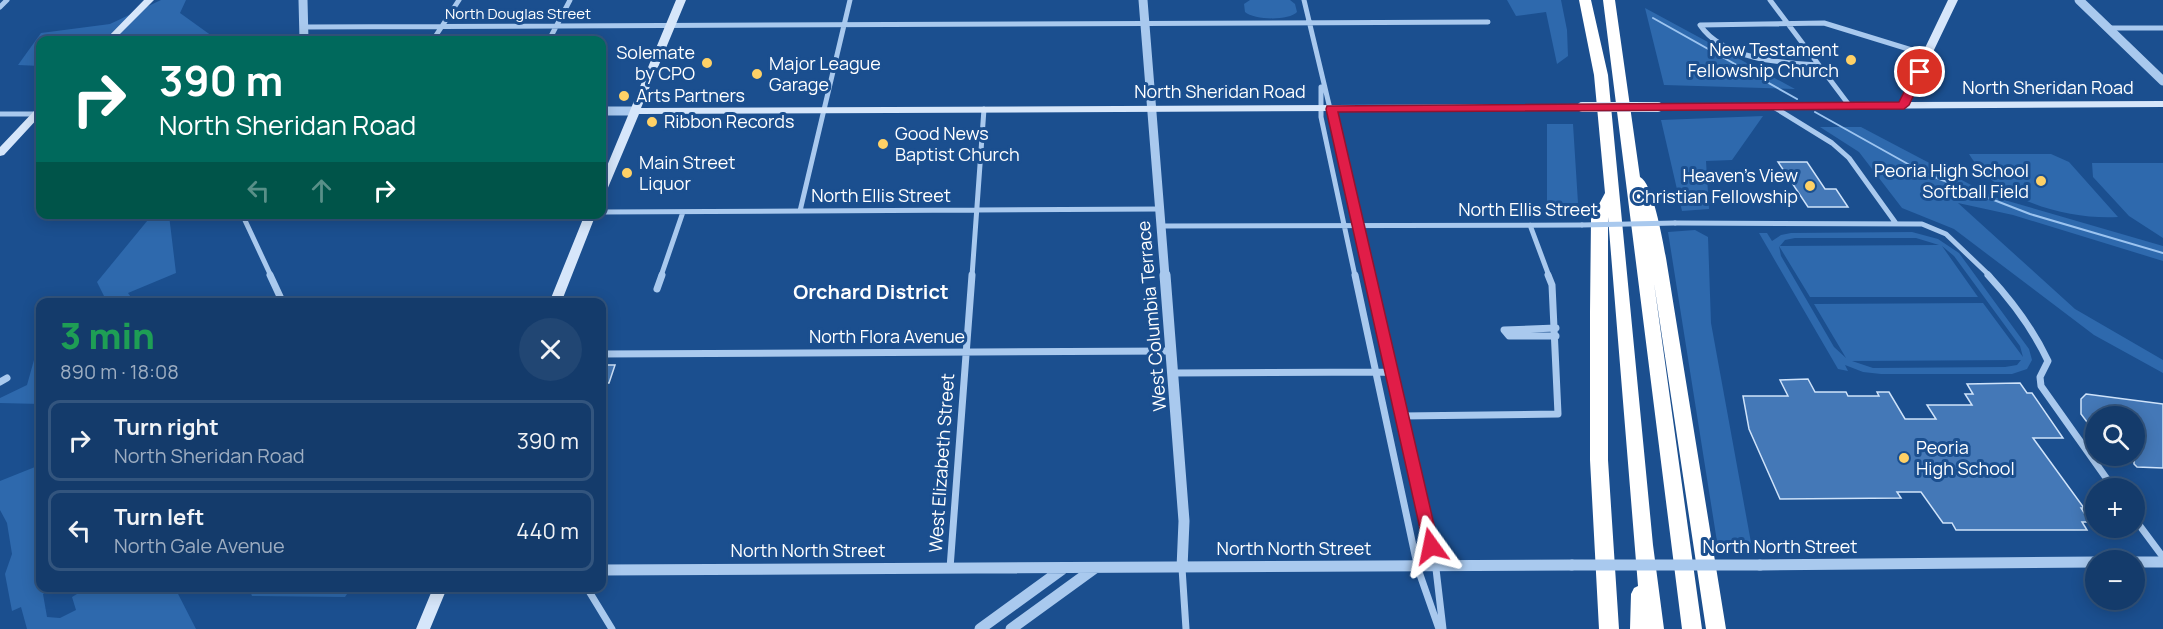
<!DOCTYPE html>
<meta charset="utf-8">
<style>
body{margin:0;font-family:Manrope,sans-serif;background:#214673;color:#f1f3f6;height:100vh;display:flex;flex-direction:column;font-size:22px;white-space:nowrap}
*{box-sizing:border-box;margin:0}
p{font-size:20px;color:#9dadc1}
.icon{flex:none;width:33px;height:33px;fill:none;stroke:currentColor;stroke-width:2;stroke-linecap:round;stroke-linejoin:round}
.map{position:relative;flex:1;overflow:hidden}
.sheet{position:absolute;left:36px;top:298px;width:570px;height:294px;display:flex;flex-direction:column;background:#143b6b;border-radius:12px;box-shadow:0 3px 15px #0003,0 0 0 2px #33557e}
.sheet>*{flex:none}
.top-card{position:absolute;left:36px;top:36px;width:570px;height:183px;border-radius:12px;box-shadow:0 3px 15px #0003,0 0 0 2px #33557e;background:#00695c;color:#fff;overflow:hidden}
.controls{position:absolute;left:2085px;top:406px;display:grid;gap:12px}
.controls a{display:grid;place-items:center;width:60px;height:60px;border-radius:50%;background:#143b6b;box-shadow:0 3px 15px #0003,0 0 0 2px #33557e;font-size:30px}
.pin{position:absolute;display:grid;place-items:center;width:51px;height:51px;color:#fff;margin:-26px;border:3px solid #fff;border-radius:50%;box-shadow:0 2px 6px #0007}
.me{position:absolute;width:66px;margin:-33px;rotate:348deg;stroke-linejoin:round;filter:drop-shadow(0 0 4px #0008)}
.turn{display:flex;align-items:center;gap:21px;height:126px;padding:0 24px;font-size:27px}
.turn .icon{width:78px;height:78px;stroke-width:2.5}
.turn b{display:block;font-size:42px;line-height:51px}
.lanes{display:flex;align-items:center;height:57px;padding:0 24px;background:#0003;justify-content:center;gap:30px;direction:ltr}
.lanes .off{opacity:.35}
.round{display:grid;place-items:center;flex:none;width:63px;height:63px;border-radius:32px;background:#214673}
.summary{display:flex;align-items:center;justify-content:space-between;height:102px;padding:0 24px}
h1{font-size:36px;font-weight:800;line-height:45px;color:#1e9e55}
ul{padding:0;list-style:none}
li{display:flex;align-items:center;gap:18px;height:81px;margin:0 12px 9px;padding:0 12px;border:3px solid #33557e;border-radius:12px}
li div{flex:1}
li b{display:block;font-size:22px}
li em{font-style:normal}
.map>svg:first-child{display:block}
</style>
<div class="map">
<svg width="2163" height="629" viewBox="0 0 2163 629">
<rect width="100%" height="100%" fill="#1b4f8f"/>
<!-- green -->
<path fill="#2e69ad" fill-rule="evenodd" d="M161,0H186L180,13L212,36L207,40H40V66L18,65L41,33L110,24Z
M1250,0H1290L1295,4L1297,12C1289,21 1254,20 1245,12L1244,4Z
M1507,0H1561L1567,30L1568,56L1557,64L1546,12L1516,16Z
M1645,8L1795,89L1664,85Z
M1763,116L1732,160L1706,161L1709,209L1682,211L1661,120Z
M1547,124H1573L1578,203L1547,204Z
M1820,127H1861L1994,197L2163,246V261L2013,215L1958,203L2075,309L2163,360V373L2094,335L1954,229L1902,208L1859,152Z
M1969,154H2051L2069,162L2118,217C2068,220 1997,201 1969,154Z
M2092,163H2163V238L2129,216L2093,177Z
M152,215H169L176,273L128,293L135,303H103L106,300L97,282Z
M1695,230L1708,237L1711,323L1752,548H1718L1668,232Z
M1912,232L1938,239L1959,253L2029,349L2032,360L2027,369L2012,374H1881L1863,372L1845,365L1848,371L1838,369L1759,233H1767L1772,241L1781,235L1791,233ZM1795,238H1916L1939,245L1780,246L1785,240ZM1779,246L1810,297H1978L1942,246L1954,256L2020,346L2023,357L1983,303L1814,304L1846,358L1834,347L1781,256ZM2021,360L2017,365L2005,367L1873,368L1852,361Z
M40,355V404L0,403V398L27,385L34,360Z
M40,465V588H52L43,594L47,617L60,618L76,610L72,597L77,594V588H175L196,629H27L21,607L12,611L5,574L12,554L7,523L0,510V481Z
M249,588H351L345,597L252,596Z"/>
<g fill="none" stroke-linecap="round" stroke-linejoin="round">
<!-- stream -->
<path stroke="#9cc4f0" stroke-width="2" d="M1653,18L1797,99
M1815,112L1924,173L2030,214L2163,253"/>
</g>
<!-- building -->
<path fill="#4478b7" stroke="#cfe3fa" stroke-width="1.5" d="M1778,162H1807L1825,189H1836L1848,207H1808Z
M602,365H615L609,383H602Z
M1808,379L1815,392H1846L1848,396H1879L1877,392H1889L1905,419H1936L1927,405H1972L1965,394H1973L1967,384L2020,383L2027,393H2032L2063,438H2033L2084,508H2081L2090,522H2082L2087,530H1956L1952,523H1943L1921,492H1897L1901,498L1780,499L1749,429L1743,396H1788L1780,380Z
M2086,394L2163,404V468L2137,467L2134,464V417H2096V434L2081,414V399Z"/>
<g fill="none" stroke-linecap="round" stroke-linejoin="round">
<!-- minor-far1 -->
<path stroke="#a9c9ee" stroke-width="5" d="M1304,0L1370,276
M1770,0L1849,105
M0,7L7,0
M304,27L1488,22
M2109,28H2163
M433,40L459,0
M549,40L570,0
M1818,65C1780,63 1723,59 1700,25L1824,23L1928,55
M1321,87V117L1355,276
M1772,106L1832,143L1849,158L1895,222
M0,114H38
M800,211L850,0
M602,212L1160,209
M242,214L271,276
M1675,223L1922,224L1946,234L1990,276
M1530,225L1549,276
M1161,226L1582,225
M661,276L683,212
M972,276L984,109"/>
<!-- minor -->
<path stroke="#a9c9ee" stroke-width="7" d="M270,275L283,303
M1355,275L1418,569L1439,629
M1369,275L1436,569L1443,629
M1988,275C2012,301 2033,329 2048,361L2040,377L2041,386L2114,489
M657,289L662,275
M1556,328L1504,330L1509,336H1556
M602,354L1171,351
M1174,373L1392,372
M0,382L7,378
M1402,416L1558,414L1552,285L1548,275
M2134,518L2163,557
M950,568L972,275
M1182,568L1186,629
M587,588L612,629"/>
<!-- tertiary-far1 -->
<path stroke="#a9c9ee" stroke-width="9" d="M303,0L304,40
M1143,0L1165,276
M2079,0L2163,81
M602,111H634"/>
<!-- tertiary -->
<path stroke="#a9c9ee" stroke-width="11" d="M1165,275L1184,521L1182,568
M2134,562H2163
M1760,565L2096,562
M602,570L1572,565
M980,629L1064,568
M1011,629L1095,568"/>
<!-- secondary -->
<path fill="#d6e6fa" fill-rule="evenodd" d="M144,0H154L114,40H105Z
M676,0H686L641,108L1582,104L1587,107L1582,110L639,114L607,190L602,193V178Z
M1948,0H1958L1909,102L2163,101V107L1658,110L1653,107L1658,104L1899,102Z
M40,108V116L4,155L0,156V147L36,109Z
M585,214H596L561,303H549Z
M433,588H447L430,629H416Z"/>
<!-- motorway -->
<path fill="#fff" fill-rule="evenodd" d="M1579,0H1591L1608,75L1653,545L1664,629H1630L1631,594L1634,588L1638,586L1608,217V460L1619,629H1599L1590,460V312L1591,219L1605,193L1594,75Z
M1603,0H1615L1640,177C1653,183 1663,242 1666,258L1726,629H1706L1654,283L1702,629H1682Z"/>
<!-- minor-bridge -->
<path stroke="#a9c9ee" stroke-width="5" d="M1582,225L1675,223"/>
<!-- tertiary-bridge -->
<path stroke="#a9c9ee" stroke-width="11" d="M1572,565H1760"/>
<!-- secondary-bridge -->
<path stroke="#d6e6fa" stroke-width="10" d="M1582,107H1658"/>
</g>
<!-- route -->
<path fill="#e11d48" stroke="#92132f" stroke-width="1.5" d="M1920,68L1925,72L1909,105L1904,109L1338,112L1439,546L1436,551H1425L1326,109L1327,106L1899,102L1914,72Z"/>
<!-- markers -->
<g fill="#ffd166" stroke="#1b4f8f" stroke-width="2">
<circle cx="1851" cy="60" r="6"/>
<circle cx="707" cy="63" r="6"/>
<circle cx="757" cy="74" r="6"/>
<circle cx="624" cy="96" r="6"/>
<circle cx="652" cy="122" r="6"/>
<circle cx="883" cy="144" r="6"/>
<circle cx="627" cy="173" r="6"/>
<circle cx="2041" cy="181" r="6"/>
<circle cx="1810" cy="186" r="6"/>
<circle cx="1904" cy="458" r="6"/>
</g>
<g text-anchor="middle" stroke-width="6" stroke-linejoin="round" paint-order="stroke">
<!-- far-street labels -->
<g font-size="15" fill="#fff" stroke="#1b4f8f">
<text x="518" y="19">North Douglas Street</text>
</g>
<!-- poi labels -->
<g font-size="18" fill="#fff" stroke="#1b4f8f" text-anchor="start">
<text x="1839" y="56" text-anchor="end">New Testament<tspan x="1839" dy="21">Fellowship Church</tspan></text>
<text x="695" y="59" text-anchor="end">Solemate<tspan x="695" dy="21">by CPO</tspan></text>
<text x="769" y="70">Major League<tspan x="769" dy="21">Garage</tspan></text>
<text x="636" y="102">Arts Partners</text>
<text x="664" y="128">Ribbon Records</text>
<text x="895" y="140">Good News<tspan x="895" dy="21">Baptist Church</tspan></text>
<text x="639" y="169">Main Street<tspan x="639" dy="21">Liquor</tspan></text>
<text x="2029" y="177" text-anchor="end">Peoria High School<tspan x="2029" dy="21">Softball Field</tspan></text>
<text x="1798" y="182" text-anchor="end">Heaven's View<tspan x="1798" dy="21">Christian Fellowship</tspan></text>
<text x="1916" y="454">Peoria<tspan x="1916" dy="21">High School</tspan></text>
</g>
<!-- street labels -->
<g font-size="18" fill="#fff" stroke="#1b4f8f">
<text x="2048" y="94">North Sheridan Road</text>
<text x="1220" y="98">North Sheridan Road</text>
<text x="881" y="202">North Ellis Street</text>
<text x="1528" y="216">North Ellis Street</text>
<text transform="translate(1152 316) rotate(-95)" y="6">West Columbia Terrace</text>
<text x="887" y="343">North Flora Avenue</text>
<text transform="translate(942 463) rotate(-86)" y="6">West Elizabeth Street</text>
<text x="1780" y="553">North North Street</text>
<text x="1294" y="555">North North Street</text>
<text x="808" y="557">North North Street</text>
</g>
<!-- neighbourhood labels -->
<g font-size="20" font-weight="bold" fill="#fff" stroke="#1b4f8f">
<text x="871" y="299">Orchard District</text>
</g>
</g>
</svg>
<div class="controls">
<a><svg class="icon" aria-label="search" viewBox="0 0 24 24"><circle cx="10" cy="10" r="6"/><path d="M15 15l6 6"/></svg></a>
<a>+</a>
<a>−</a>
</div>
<div class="pin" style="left:1920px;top:72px;background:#d93025"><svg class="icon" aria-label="arrive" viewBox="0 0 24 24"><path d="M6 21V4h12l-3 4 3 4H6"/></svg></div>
<svg class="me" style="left:1431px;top:546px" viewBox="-20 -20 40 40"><path d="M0-17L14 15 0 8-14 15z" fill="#e11d48" stroke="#fff" stroke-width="4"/></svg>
<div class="top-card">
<div class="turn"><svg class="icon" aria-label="right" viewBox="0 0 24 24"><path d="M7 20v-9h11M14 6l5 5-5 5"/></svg><div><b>390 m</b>North Sheridan Road</div></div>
<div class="lanes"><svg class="icon off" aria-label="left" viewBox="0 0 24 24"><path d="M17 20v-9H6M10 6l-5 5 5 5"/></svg><svg class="icon off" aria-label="ahead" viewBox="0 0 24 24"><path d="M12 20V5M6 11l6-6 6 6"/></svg><svg class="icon" aria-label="right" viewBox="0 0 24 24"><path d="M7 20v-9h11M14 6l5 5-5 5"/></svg></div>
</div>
<section class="sheet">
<div class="summary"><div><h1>3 min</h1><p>890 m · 18:08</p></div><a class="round"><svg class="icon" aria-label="close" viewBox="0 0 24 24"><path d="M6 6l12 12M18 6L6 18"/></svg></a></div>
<ul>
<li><svg class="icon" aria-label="right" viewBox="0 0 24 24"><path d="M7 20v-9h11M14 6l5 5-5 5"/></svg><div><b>Turn right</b><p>North Sheridan Road</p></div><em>390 m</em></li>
<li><svg class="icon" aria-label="left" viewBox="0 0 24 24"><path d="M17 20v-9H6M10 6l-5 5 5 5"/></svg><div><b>Turn left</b><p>North Gale Avenue</p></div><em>440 m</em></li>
</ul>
</section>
</div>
